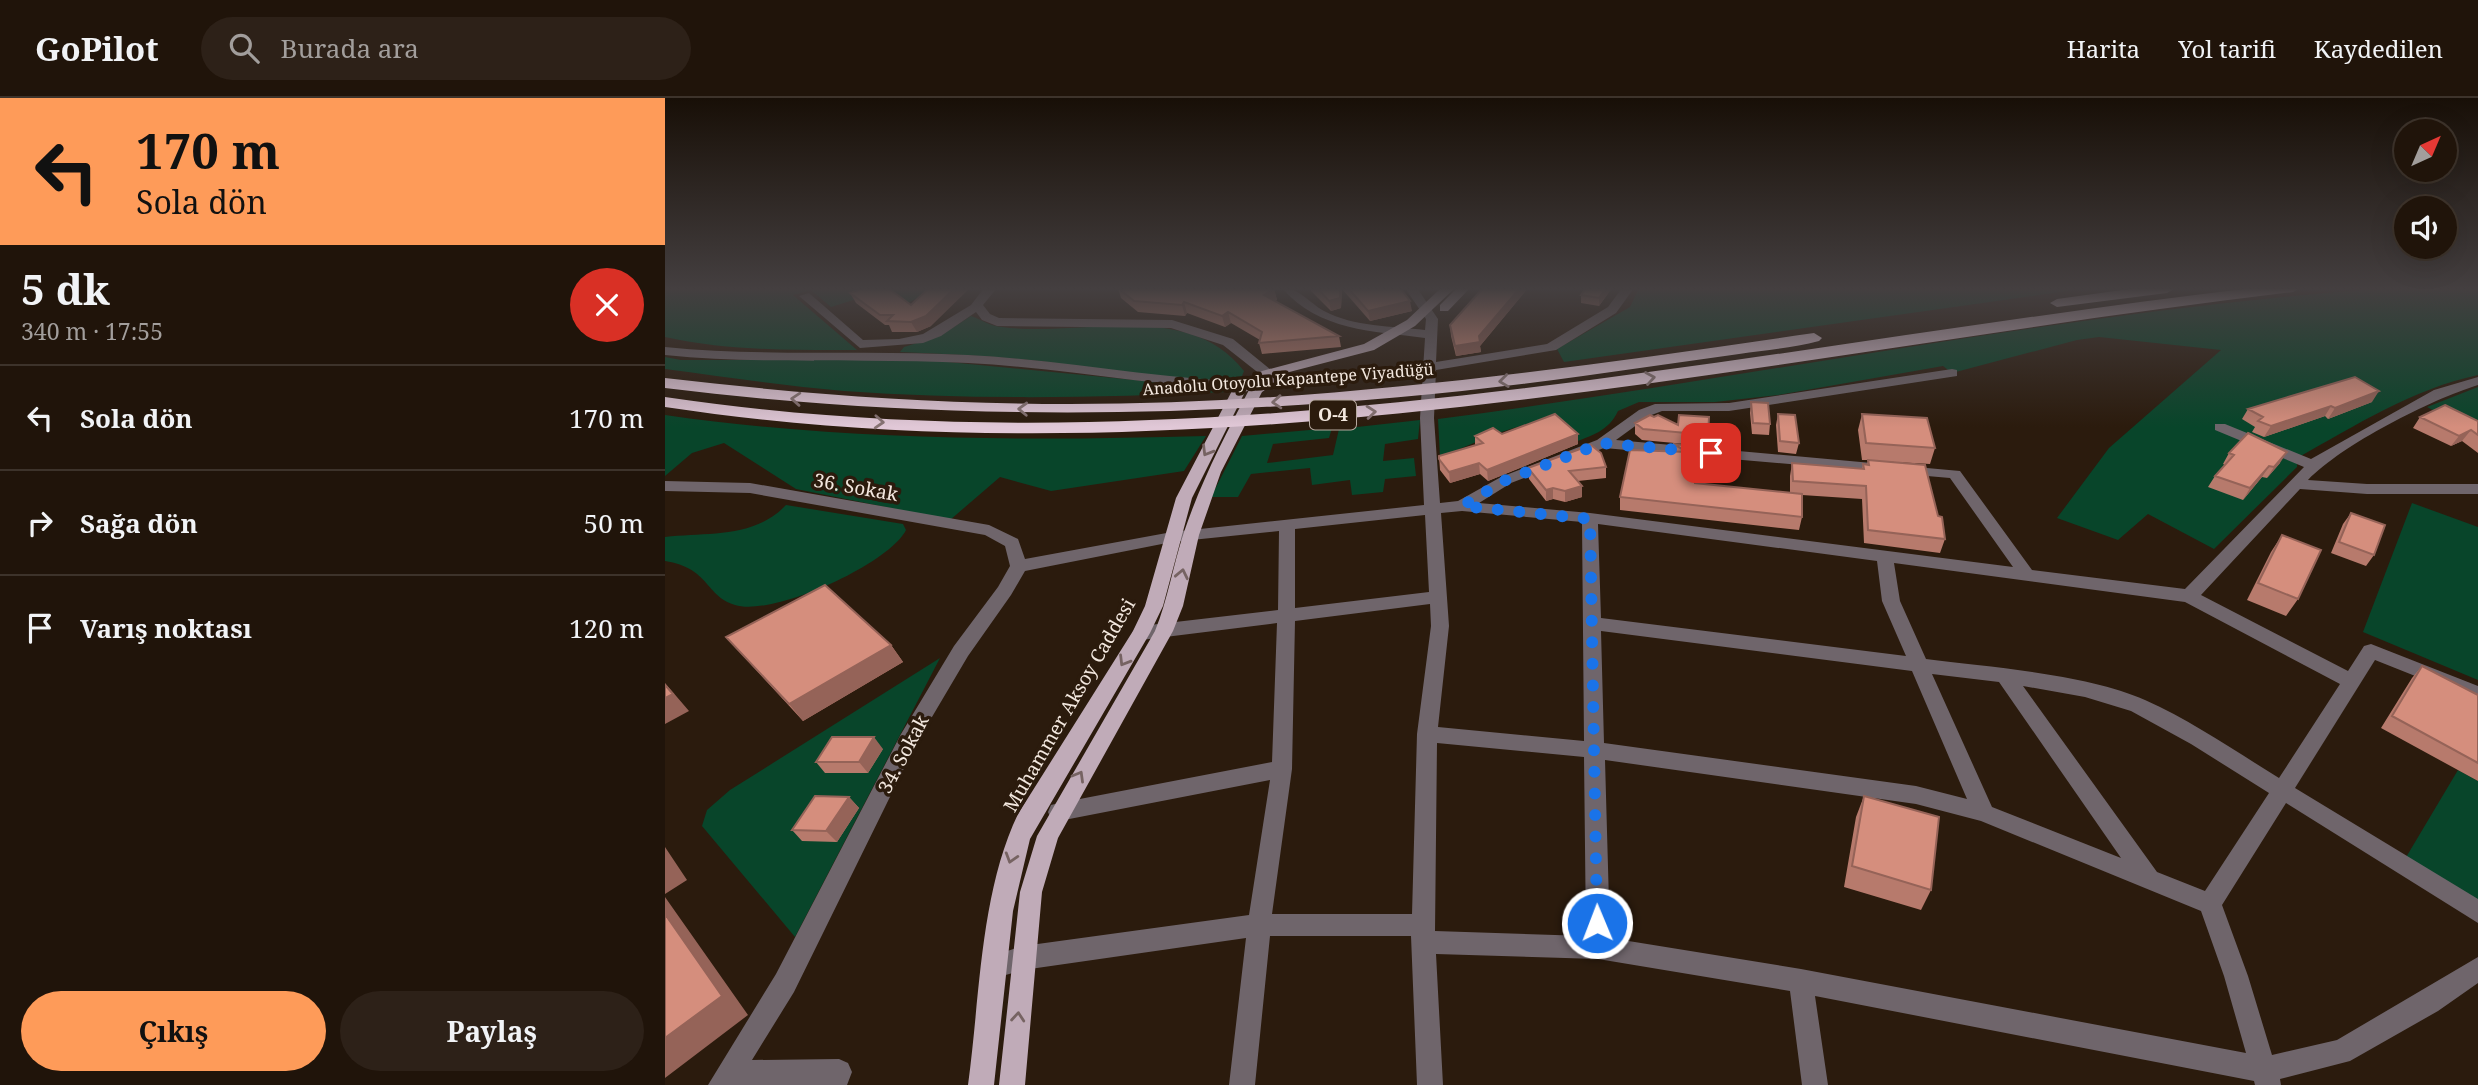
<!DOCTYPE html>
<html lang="tr">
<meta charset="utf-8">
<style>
body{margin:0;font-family:"Noto Serif",serif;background:#2d2118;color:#f1f3f6;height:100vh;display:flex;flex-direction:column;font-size:26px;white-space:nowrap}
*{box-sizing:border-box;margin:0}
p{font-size:23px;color:#a29e9c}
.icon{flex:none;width:38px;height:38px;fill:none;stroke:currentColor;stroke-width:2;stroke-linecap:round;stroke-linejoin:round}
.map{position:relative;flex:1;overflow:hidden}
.panel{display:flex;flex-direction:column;background:#20140a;width:665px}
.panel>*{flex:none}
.guide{background:#fe9b59;color:#111;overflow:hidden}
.needle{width:46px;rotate:44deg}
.fabs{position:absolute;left:1729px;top:21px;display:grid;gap:14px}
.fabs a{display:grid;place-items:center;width:63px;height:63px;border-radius:50%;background:#20140a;box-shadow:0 7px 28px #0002,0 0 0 2px #3d332b;font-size:35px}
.pin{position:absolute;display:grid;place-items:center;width:60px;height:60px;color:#fff;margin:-30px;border-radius:14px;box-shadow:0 4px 10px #0006}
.me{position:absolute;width:77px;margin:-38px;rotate:359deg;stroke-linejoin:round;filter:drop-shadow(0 0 5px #0008)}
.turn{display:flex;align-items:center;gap:24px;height:147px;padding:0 21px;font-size:32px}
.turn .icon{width:91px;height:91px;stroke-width:2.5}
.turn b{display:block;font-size:49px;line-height:60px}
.round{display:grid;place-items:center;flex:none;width:74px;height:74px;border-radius:37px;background:#2d2118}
.headline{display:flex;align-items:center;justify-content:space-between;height:119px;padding:0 21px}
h1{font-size:42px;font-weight:700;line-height:52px}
.cta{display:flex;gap:14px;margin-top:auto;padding:14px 21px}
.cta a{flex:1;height:80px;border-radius:42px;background:#fe9b59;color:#111;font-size:28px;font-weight:700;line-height:80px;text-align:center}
.cta a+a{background:#2d2118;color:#f1f3f6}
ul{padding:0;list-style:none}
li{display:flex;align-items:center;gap:21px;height:105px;padding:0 21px;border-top:2px solid #3d332b}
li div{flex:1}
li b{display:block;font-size:26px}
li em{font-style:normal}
header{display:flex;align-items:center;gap:42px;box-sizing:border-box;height:98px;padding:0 35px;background:#20140a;border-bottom:2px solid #3d332b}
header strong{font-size:33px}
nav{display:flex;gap:38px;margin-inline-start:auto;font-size:24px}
.search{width:490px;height:63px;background:#2d2118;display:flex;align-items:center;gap:18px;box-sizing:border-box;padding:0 24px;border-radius:38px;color:#a29e9c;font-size:26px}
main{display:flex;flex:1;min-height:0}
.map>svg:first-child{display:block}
</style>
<header>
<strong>GoPilot</strong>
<div class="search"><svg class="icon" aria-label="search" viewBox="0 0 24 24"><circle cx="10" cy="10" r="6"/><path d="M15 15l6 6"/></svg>Burada ara</div>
<nav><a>Harita</a><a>Yol tarifi</a><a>Kaydedilen</a></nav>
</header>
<main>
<section class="panel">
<div class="guide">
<div class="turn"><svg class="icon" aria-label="left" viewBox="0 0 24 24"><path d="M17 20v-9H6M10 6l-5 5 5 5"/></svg><div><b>170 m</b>Sola dön</div></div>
</div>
<div class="headline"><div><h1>5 dk</h1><p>340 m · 17:55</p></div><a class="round" style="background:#d93025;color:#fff"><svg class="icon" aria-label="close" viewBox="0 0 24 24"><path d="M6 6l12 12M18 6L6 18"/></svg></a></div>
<ul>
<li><svg class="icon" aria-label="left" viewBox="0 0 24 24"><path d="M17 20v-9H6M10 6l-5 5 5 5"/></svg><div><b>Sola dön</b></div><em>170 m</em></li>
<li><svg class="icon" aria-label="right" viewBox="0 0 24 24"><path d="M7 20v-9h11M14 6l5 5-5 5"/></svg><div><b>Sağa dön</b></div><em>50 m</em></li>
<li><svg class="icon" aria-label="arrive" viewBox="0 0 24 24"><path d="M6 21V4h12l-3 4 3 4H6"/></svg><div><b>Varış noktası</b></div><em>120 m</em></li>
</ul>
<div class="cta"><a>Çıkış</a><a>Paylaş</a></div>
</section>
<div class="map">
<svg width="1813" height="987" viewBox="0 0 1813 987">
<rect width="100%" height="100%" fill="#2b1b0d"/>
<!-- green -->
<path fill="#08452a" d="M0,190H271L241,206L223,191L166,209L146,192L128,197L192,252C128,252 63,253 0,239Z
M974,190H1423L899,264L892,251L965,209Z
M1724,190H1813V277C1747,291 1690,328 1632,360V369L1549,451L1483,416L1453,442L1392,420L1444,350L1556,252L1434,239L1412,242L1287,275L1278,268L1113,297L1050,304H974L953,313C944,333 926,338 907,345L878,321L833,335L775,359L773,321C1089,280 1406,212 1724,190Z
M306,218C317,222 325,228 337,229C415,240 522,200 579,273L577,278C551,294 412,267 374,263C328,258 281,256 235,254L239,249L275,238Z
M0,259L16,262H262L562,291L561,294C434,300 307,302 179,293C119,288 60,279 0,271Z
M1813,289V336L1762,309Z
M0,317C180,343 360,343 541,338L519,373L386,393L335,379L285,422L131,391L59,345L27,355L0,378Z
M755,322L753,341L720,346L718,363L749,360L751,378L720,381L718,394L687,397L685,382L647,387L645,370L586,376L573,399H546L577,338L667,330L664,340L608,346L602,365L668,357L674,331Z
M1747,405L1813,429V582L1698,534Z
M121,407L238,426L241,432C224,466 108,519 70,507C40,498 45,470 0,463V439C42,434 89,441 121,407Z
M275,560L130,839L37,728L42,712L65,692Z
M1793,672L1813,683V806L1740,761Z"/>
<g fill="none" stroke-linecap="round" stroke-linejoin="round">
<!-- minor -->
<path fill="#6f656b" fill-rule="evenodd" d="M319,190H332L318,207L325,216L334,220L507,222L568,241L617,281L615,284H605L558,247L506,230L332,228L317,222L311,214L276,238L258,245L195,250L134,198L144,195L198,242L234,241L258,236L306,207Z
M617,190C635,190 643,204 659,213C689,229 727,228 760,232L761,221L740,190H752L773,221L771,264L882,246L943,209L957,190H969L951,215L891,252L771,272L769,320L775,405L793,403L836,379L932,342L974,312L990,306L1064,305L1287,271L1292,272V278L1064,313H997L984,318L951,342L1295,373L1367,472L1520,491L1639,369L1550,332V326H1560L1646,361L1769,292L1813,279V287C1765,302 1678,346 1643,382L1702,386H1813V396H1702L1635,391L1536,497L1683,573L1699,548L1706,546L1813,588V603L1710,562L1630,690L1813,801V825L1621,705L1557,807L1583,878L1607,957L1672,942L1813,859V885L1773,913L1685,963L1615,981L1616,987H1590L1589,983L1150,898L1163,987H1137L1125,893L933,861L771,856L778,987H752L746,838H605L590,987H564L581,840L358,872L330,880L321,876L318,868L321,860L358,848L584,817L605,682L394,723L386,721L383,714L386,707L394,705L607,664L612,525L476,542L470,540L467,535L470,530L476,528L613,512L614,433L507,444L360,473L346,497L303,558L251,646L129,894L87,962L174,961L183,965L187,974L182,987H43L111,876L236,636L289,548L333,489L345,468L340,448L320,437L85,395L0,393V383L85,385L324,427L353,441L360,461L507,434L759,407L755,320L760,240C708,233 654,233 617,190ZM939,350L1285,380L1348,469L925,415L814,405L846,385ZM797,413L917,424L919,643L773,629L784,528L776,415ZM760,417L764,494L630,510V431ZM933,426L1212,463L1217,503L1241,558L936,520ZM1229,465L1520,504L1675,586L1614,680C1570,653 1527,623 1480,602C1422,576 1325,569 1261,561L1235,503ZM765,506L766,528L752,636L747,816H607L627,671L630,523ZM936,533L1247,573L1302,701L1251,688L939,645ZM1267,576L1334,584L1456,760L1327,709ZM1358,588L1420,599L1466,613L1526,646L1604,695L1540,793L1492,774ZM772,645L919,659L921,838L770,833ZM940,662L1251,706L1316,723L1536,813L1559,878L1581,955L1136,871L945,840Z
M0,249C101,259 202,252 303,257C400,262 496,282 594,284L601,288L594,292C496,290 400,270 303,265C202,260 101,267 0,257Z"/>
<!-- major -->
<path fill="#c0abb8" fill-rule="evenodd" d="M776,190H790L750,228L709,252L609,278L614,282L597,294L556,374L534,437L518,508L508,533L393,740L377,794L360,987H334L355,794L372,738L490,533C503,501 508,467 519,434C536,384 559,339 584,292L580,294L527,400L498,508L485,535L365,741L348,813L329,987H303C315,900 315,795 353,716L468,533L480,508L511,400L569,289L597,273L699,246L742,222Z
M792,190H805L783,213H775V207Z"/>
<!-- highway -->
<path fill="#e1c8d7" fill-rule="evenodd" d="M1472,190L1509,191L1502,195L1392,209L1385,205L1392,201Z
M1587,190H1635L1628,194C1089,258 545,392 0,309V299C534,379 1059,252 1587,190Z
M1149,235L1157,240L1154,243C1128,250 1100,252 1074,256C1022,263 970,271 918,278C613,320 306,328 0,290V280C135,296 269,306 405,306C655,306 902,271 1149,235Z"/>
</g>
<!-- wall -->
<path fill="#b77a6c" d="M453,190L609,191L612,202L610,203L674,238L676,249L597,256L594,245L595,242L566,225L560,229L522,215L520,218L473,214L456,200Z
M646,190H735L747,213L705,223L677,191L676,210L666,213L646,193Z
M818,190H863L815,248L816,254L791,258L786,238L785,227Z
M919,190H947L934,208L916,205V197L920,191Z
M185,195L266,228L252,234H227L224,227H220L191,205Z
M1086,304L1105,326L1104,337L1087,336L1085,315Z
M1707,304L1663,321L1660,318L1599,339L1587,334L1590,329L1577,321L1583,311Z
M1113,316L1134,345L1131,356L1113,354L1111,327Z
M1197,316L1270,350L1265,366L1212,363L1273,418L1280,441L1275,455L1199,445L1197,401L1137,397V419L1134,432L955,412V399L1007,353L1008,346L1033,348L1030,385L1125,395V378L1127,365L1197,371L1198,366L1202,367L1203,362H1197L1193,332Z
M989,319L1013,327L1044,319L1042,348L977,342L970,336V325Z
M1755,319L1813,323V355L1797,343L1786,348L1748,330Z
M837,336L913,346L823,383L815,376L785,385L775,372L774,358L810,347V338Z
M1564,355L1615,365L1602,380L1597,379L1578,402L1543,389L1550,378L1560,367L1558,366Z
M941,369V380L913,383L917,399L900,404L888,401L881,403L864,381L863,370Z
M1686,415L1709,457L1701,468L1666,455L1678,426Z
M1617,437L1633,501L1621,518L1582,502L1606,454Z
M61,539L226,547L238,564L138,623Z
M1757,568L1813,597V683L1716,630L1747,580Z
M218,651L203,675H160L151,664Z
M1199,698L1266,792L1256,812L1179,789L1191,719Z
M184,699L194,710L172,744L137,743L127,732Z"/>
<!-- shaded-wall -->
<path fill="#956358" d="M290,190H305L266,228L252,234L246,224Z
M675,190H677L676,210L666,213L664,203Z
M855,190H863L815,248L816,254L791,258L790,248Z
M941,190H947L934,208V200Z
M609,191L612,202L601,208L599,197Z
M745,203L747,213L705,223L703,213Z
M519,204L522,215L520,218L517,207Z
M563,214L566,225L560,229L557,218Z
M1714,293L1707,304L1663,321L1670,310Z
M1666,308L1660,318L1599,339L1606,328Z
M1806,332L1797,343L1786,348L1794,338Z
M913,336V346L823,383L822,372Z
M1622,354L1615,365L1602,380L1609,369Z
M814,365L815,376L785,385L784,374Z
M1604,368L1597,379L1578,402L1585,390Z
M917,388V399L900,404V393Z
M888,390V401L881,403V392Z
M226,547L238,564L138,623L124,606Z
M0,585L24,613L0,626Z
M209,639L218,651L203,675L194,664Z
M184,699L194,710L172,744L161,733Z
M0,749L22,782L0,796Z
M0,799L83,917L0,980Z"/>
<!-- building -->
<path fill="#d58e7d" stroke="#956358" stroke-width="2" d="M198,190H223L246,207L264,190H290L261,218L246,224L222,223L228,217H215L185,195Z
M453,190H608L609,191L599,197L674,238L594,245L597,234L563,214L557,218L519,204L517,207L469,203Z
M652,190H675V200L664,203Z
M683,190H735L745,203L703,213Z
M818,190H855L814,238L815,244L790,248L785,227Z
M921,190H941L934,200L916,197Z
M1690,279L1714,293L1670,310L1666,308L1606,328L1593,323L1598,319L1583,311Z
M1086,304L1103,305L1105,326L1088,325Z
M1780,307L1813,323V337L1806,332L1794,338L1755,319Z
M890,316L913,336L822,372L814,365L784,374L774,361V358L818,345L810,338L828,330L837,336Z
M1113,316L1130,317L1134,345L1115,343Z
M1197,316L1262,320L1270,350L1201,345Z
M985,317L989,319L993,317L1013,327L1014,317L1044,319L1043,337L978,331L970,325Z
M1583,335L1622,354L1609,369L1604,368L1585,390L1550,378L1569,357L1564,355Z
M1008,346L1033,348L1030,385L1137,396V419L955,399L965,352L1023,354Z
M926,347L936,355L941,369L904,373L917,388L900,393L888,390L881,392L863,370Z
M1203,362L1260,367L1273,418L1277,419L1280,441L1203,432L1201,388L1128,383L1127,365L1199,371L1198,366L1204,367Z
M1686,415L1720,427L1709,457L1674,444Z
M1617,437L1656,452L1633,501L1593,485Z
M160,487L226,547L124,606L61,539Z
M1757,568L1813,597V665L1727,618Z
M0,587L8,596L0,600Z
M167,639H209L194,664H151Z
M150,698L184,699L161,733L127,732Z
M1199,698L1274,719L1266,792L1187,768Z
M0,816L57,898L0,940Z"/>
<!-- one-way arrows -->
<defs><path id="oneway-chevron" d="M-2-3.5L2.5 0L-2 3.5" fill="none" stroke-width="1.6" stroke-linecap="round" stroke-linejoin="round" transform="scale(1.75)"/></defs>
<g stroke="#867272">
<use href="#oneway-chevron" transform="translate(985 280) rotate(-9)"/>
<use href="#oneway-chevron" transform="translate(839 283) rotate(173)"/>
<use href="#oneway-chevron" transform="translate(131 301) rotate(-176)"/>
<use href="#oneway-chevron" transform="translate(612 304) rotate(176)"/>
<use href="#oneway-chevron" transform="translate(358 311) rotate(-178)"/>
<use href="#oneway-chevron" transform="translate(706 314) rotate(-5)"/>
<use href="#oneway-chevron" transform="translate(214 324) rotate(3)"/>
</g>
<g stroke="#766362">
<use href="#oneway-chevron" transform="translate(542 353) rotate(121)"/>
<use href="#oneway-chevron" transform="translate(517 476) rotate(-78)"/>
<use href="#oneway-chevron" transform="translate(459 563) rotate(121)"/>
<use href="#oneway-chevron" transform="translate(414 678) rotate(-60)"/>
<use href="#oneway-chevron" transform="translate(346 760) rotate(107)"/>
<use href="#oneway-chevron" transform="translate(353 919) rotate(-85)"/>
</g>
<!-- sky -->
<linearGradient id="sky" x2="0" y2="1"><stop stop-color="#180f07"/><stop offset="0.58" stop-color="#443f40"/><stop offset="1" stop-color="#443f40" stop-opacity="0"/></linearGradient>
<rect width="1813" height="329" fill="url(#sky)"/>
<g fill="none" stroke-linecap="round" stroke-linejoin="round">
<!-- route -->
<path stroke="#1a73e8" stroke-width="12" stroke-dasharray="0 21.6" d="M932,825L925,421L797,408L841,382L937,345L1046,355"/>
</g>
<g text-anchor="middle" stroke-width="7" stroke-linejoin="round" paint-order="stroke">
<!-- far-street labels -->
<g font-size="16" fill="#f3e8df" stroke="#2b1b0d">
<text transform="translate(623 281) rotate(-4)" y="6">Anadolu Otoyolu Kapantepe Viyadüğü</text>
</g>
<!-- shield labels -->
<rect fill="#2b1b0d" stroke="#b7aaa0" stroke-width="2" x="645" y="302.5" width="46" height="29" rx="5"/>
<g font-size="18" font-weight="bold" fill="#f3e8df">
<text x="668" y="323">O-4</text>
</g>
<!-- street labels -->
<g font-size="19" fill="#f3e8df" stroke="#2b1b0d">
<text transform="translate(191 389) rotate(10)" y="7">36. Sokak</text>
<text transform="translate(404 607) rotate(-60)" y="7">Muhammer Aksoy Caddesi</text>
<text transform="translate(238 656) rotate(-62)" y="7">34. Sokak</text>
</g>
</g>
</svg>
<div class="fabs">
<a><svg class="needle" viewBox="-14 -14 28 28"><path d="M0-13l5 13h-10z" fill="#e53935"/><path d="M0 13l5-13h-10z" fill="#a29e9c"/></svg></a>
<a><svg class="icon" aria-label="sound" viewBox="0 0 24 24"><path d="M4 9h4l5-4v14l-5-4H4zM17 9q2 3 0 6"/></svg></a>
</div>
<div class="pin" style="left:1046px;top:355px;background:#d93025"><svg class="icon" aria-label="arrive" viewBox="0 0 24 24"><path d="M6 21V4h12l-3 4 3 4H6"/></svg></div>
<svg class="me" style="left:932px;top:825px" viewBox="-20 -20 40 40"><circle r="17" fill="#1a73e8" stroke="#fff" stroke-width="3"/><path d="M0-11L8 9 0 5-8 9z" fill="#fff"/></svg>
</div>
</main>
